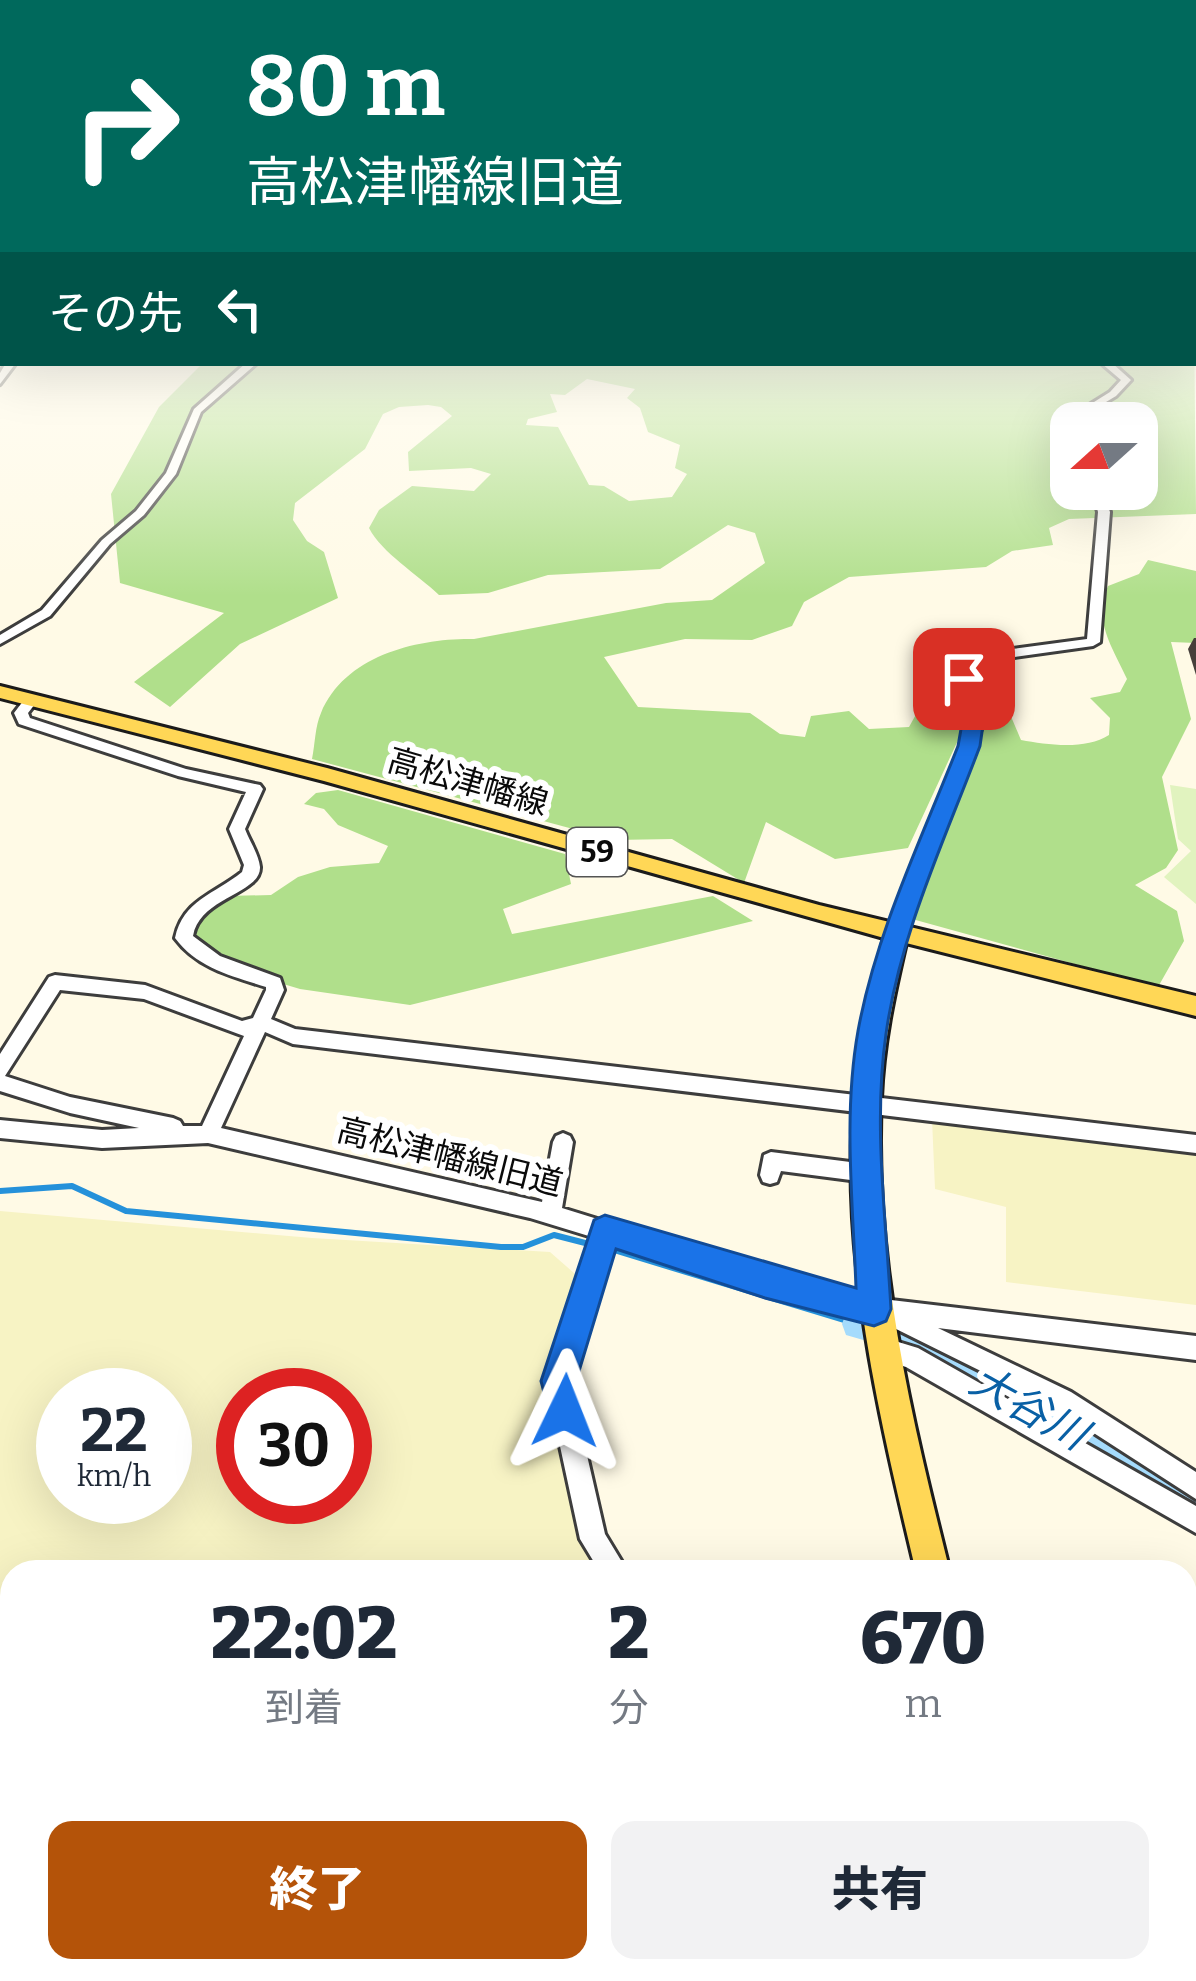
<!DOCTYPE html>
<html lang="ja">
<meta charset="utf-8">
<style>
body{margin:0;font-family:Bitter,"Noto Sans JP",serif;background:#f2f2f3;color:#1f2937;height:100vh;display:flex;flex-direction:column;font-size:45px;white-space:nowrap}
*{box-sizing:border-box;margin:0}
p{font-size:39px;color:#747a83}
.icon{flex:none;width:66px;height:66px;fill:none;stroke:currentColor;stroke-width:2;stroke-linecap:round;stroke-linejoin:round}
.map{position:relative;flex:1;overflow:hidden}
.details{position:absolute;left:0px;top:1560px;width:1197px;height:423px;display:flex;flex-direction:column;background:#fff;border-radius:36px 36px 0 0;box-shadow:0 12px 48px #0002}
.details>*{flex:none}
.top-card{position:absolute;left:0px;top:0px;width:1197px;height:366px;box-shadow:0 12px 48px #0002;background:#00695c;color:#fff;overflow:hidden}
.needle{width:78px;rotate:249deg}
.fabs{position:absolute;left:1050px;top:402px;display:grid;gap:24px}
.fabs a{display:grid;place-items:center;width:108px;height:108px;border-radius:24px;background:#fff;box-shadow:0 12px 48px #0002;font-size:60px}
.speed{position:absolute;left:36px;top:1368px;display:flex;gap:24px;font-size:60px;font-weight:700;text-align:center}
.speed>*{display:grid;place-content:center;width:156px;height:156px;border-radius:50%;background:#fff;box-shadow:0 12px 48px #0002;line-height:1}
.speed small{font-size:30px;font-weight:400}
.speed .limit{border:18px solid #d22;background:#fff;color:#111}
.pin{position:absolute;display:grid;place-items:center;width:102px;height:102px;color:#fff;margin:-51px;border-radius:24px;box-shadow:0 6px 18px #0006}
.me{position:absolute;width:132px;margin:-66px;rotate:2deg;stroke-linejoin:round;filter:drop-shadow(0 0 9px #0008)}
.turn{display:flex;align-items:center;gap:42px;height:252px;padding:0 48px;font-size:54px}
.turn .icon{width:156px;height:156px;stroke-width:2.5}
.turn b{display:block;font-size:84px;line-height:102px}
.then{display:flex;align-items:center;height:114px;padding:0 48px;background:#0003;gap:24px;font-size:45px}
.eta{display:flex;justify-content:space-evenly;align-items:center;height:204px;text-align:center}
.eta b{font-size:72px;font-weight:800;line-height:84px}
.primary-button{display:flex;gap:24px;margin-top:auto;padding:24px 48px}
.primary-button a{flex:1;height:138px;border-radius:24px;background:#b45309;color:#fff;font-size:48px;font-weight:800;line-height:138px;text-align:center}
.primary-button a+a{background:#f2f2f3;color:#1f2937}
.map>svg:first-child{display:block}
</style>
<div class="map">
<svg width="1196" height="1981" viewBox="0 0 1196 1981">
<rect width="100%" height="100%" fill="#fffae6"/>
<!-- farmland -->
<path fill="#f7f3c4" fill-rule="evenodd" d="M932,1119L1196,1155V1305L1006,1282V1207L935,1189Z
M0,1211L312,1238L550,1252L582,1280L576,1531L606,1572H12V1811L0,1809ZM63,1395H165V1497H63ZM243,1395H345V1497H243Z"/>
<!-- forest -->
<path fill="#b0df8b" fill-rule="evenodd" d="M1194,319L1196,514L1069,519L1049,528L1053,545L1012,551L986,567L849,577L804,602L792,626L752,640L685,639L604,657L638,707L750,713L780,734L805,737L811,716L849,711L869,729L909,727L919,709L916,688L953,689L966,723L908,848L835,859L766,822L744,883L672,839L614,840L312,759C315,745 315,726 321,713C345,655 418,638 474,639L666,603L712,600L765,563L755,533L728,525L660,569L548,575L488,593L439,595C417,574 382,553 369,528L379,510L412,486L474,491L491,474L471,468L409,471L408,452L452,416L441,407L428,405L399,407L383,414L365,449L295,503L293,520L307,541L324,552L338,598L240,644L170,707L134,682L224,613L120,583L111,494L159,407L203,363H1194ZM587,379L635,389L627,398L640,408L648,432L680,445L675,468L687,474L672,497L629,501L604,486L589,485L558,427L526,425L528,419L557,412L550,394L565,395ZM1071,423H1137V489H1071Z
M1148,560L1196,571V643L1171,642L1191,719L1162,777L1178,850L1166,868L1135,885L1177,911L1184,941L1158,987L912,919L974,748L978,708L970,674L979,663L993,674L1021,740C1048,745 1086,750 1109,735L1110,718L1090,698L1120,692L1127,679C1113,648 1092,620 1108,586L1139,574Z
M338,790L565,854L571,884L503,909L512,934L713,896L753,921L410,1005L300,989L236,970L189,935L191,921L227,896L271,895L298,877L330,867L379,863L388,846L338,825L324,809L304,804L316,793Z"/>
<!-- pitch -->
<path fill="#e1f3bf" d="M1170,785L1196,789V904L1164,877L1191,851L1178,839Z"/>
<g fill="none" stroke-linecap="round" stroke-linejoin="round">
<!-- stream -->
<path stroke="#2591da" stroke-width="6" d="M0,1191L72,1186L126,1211L501,1247H523L554,1235L593,1245
M604,1247L857,1324"/>
<!-- river -->
<path fill="#a5dbfc" fill-rule="evenodd" d="M857,1309L914,1325L1196,1483V1518L898,1350L846,1335L842,1324L846,1313Z"/>
<!-- minor casing -->
<g stroke="#3d3d3d" stroke-width="6">
<path id="minor" d="M0,319H3V325H0Z
M6,363H16L0,384V373Z
M246,363H257L201,412L176,474L144,515L110,544L50,616L0,644V635L42,610L102,540L136,511L166,473L194,409Z
M1101,363H1112L1131,380L1116,396L1066,426L1063,429L1071,443V455L1067,454L1053,429L1054,427L1110,392L1121,380Z
M1092,489H1102L1110,512L1100,642L1093,646L986,661L972,666L970,672L981,729L906,932L903,937H891L888,932L967,729L956,672L959,664L983,653L1087,639L1098,512Z
M32,695L39,699L28,713L30,718L186,769L260,785L263,789L245,829C249,840 259,855 260,867C261,894 200,897 193,936L220,956L280,978L284,990L271,1019L295,1029L1196,1135V1153L293,1044L265,1032L221,1128L542,1202L553,1142L556,1136L563,1133L570,1136L573,1142L562,1208L765,1271L874,1298L1196,1336V1360L938,1328L1071,1392L1196,1472V1499L1055,1408L880,1321L765,1293L612,1244L570,1381L605,1534L628,1572H600L580,1539L546,1381L592,1237L530,1218L208,1143L102,1148L0,1138V1120L102,1130L139,1128L70,1113L0,1091V1054L49,977L55,975L145,985L242,1021L253,1018L266,990V987C232,976 197,968 175,938C183,900 215,894 242,872L244,865L229,829L246,792L178,776L19,724L14,713L27,696ZM60,990L144,999L244,1036L202,1126H183L180,1121L173,1118L70,1097L5,1076Z
M771,1152L866,1164L873,1166L876,1173L873,1180L866,1182L781,1171L777,1182L770,1184L763,1182L760,1175L764,1155Z
M882,1337L918,1348L1196,1506V1533L906,1367L874,1357L870,1349L874,1341Z
M909,1971H1038L1034,1981H910Z"/>
</g>
<!-- major casing -->
<g stroke="#1b1b1b" stroke-width="6">
<path id="major" d="M0,686L327,768L819,905L1196,996V1016L906,943C894,994 883,1045 881,1098C873,1260 911,1416 950,1572H916C879,1416 839,1253 855,1091C860,1039 872,989 884,938L324,781L0,698Z
M1028,1971H1070L1073,1981H1031Z"/>
</g>
<!-- minor -->
<use href="#minor" fill="#fff" fill-rule="evenodd"/>
<!-- major -->
<use href="#major" fill="#ffd756" fill-rule="evenodd"/>
<!-- rail casing -->
<g stroke="#c5161e" stroke-width="12">
<path id="rail" d="M0,1948L12,1952
M70,1971L101,1981"/>
</g>
<!-- rail -->
<use href="#rail" stroke="#fff" stroke-width="8" stroke-dasharray="21" stroke-linecap="butt"/>
</g>
<!-- wall -->
<path fill="#47403b" d="M1194,638H1196V675L1188,649Z"/>
<!-- sky -->
<linearGradient id="sky" x2="0" y2="1"><stop stop-color="#8dc4f0"/><stop offset="0.54" stop-color="#fffdf4"/><stop offset="1" stop-color="#fffdf4" stop-opacity="0"/></linearGradient>
<rect width="1196" height="596" fill="url(#sky)"/>
<!-- route -->
<path fill="#1a73e8" stroke="#114b97" stroke-width="3" d="M964,673L974,679L984,718L980,746C945,839 900,934 886,1034C873,1124 886,1218 891,1309L886,1321L874,1326L765,1298L616,1249L576,1381L583,1411L578,1423L565,1429L552,1423L541,1381L594,1220L605,1215L856,1288C853,1203 843,1115 858,1031C876,932 922,838 958,746L963,718L954,679Z"/>
<g text-anchor="middle" stroke-width="12" stroke-linejoin="round" paint-order="stroke">
<!-- shield labels -->
<rect fill="#fff" stroke="#545454" stroke-width="3" x="567" y="828" width="60" height="48" rx="9"/>
<g font-size="30" font-weight="bold" fill="#0a0a0a">
<text x="597" y="862">59</text>
</g>
<!-- street labels -->
<g font-size="33" fill="#0a0a0a" stroke="#fff">
<text transform="translate(468 781) rotate(16)" y="12">高松津幡線</text>
<text transform="translate(450 1156) rotate(14)" y="12">高松津幡線旧道</text>
</g>
<!-- near-water labels -->
<g font-size="42" font-style="italic" fill="#0960a5" stroke="#fff">
<text transform="translate(1029 1407) rotate(29)" y="15">大谷川</text>
</g>
</g>
</svg>
<div class="fabs">
<a><svg class="needle" viewBox="-14 -14 28 28"><path d="M0-13l5 13h-10z" fill="#e53935"/><path d="M0 13l5-13h-10z" fill="#747a83"/></svg></a>
</div>
<div class="speed"><div>22<small>km/h</small></div><div class="limit">30</div></div>
<div class="pin" style="left:964px;top:679px;background:#d93025"><svg class="icon" aria-label="arrive" viewBox="0 0 24 24"><path d="M6 21V4h12l-3 4 3 4H6"/></svg></div>
<svg class="me" style="left:565px;top:1411px" viewBox="-20 -20 40 40"><path d="M0-17L14 15 0 8-14 15z" fill="#1a73e8" stroke="#fff" stroke-width="4"/></svg>
<div class="top-card">
<div class="turn"><svg class="icon" aria-label="right" viewBox="0 0 24 24"><path d="M7 20v-9h11M14 6l5 5-5 5"/></svg><div><b>80 m</b>高松津幡線旧道</div></div>
<div class="then">その先<svg class="icon" aria-label="left" viewBox="0 0 24 24"><path d="M17 20v-9H6M10 6l-5 5 5 5"/></svg></div>
</div>
<section class="details">
<div class="eta">
<div><b>22:02</b><p>到着</p></div>
<div><b>2</b><p>分</p></div>
<div><b>670</b><p>m</p></div>
</div>
<div class="primary-button"><a>終了</a><a>共有</a></div>
</section>
</div>
